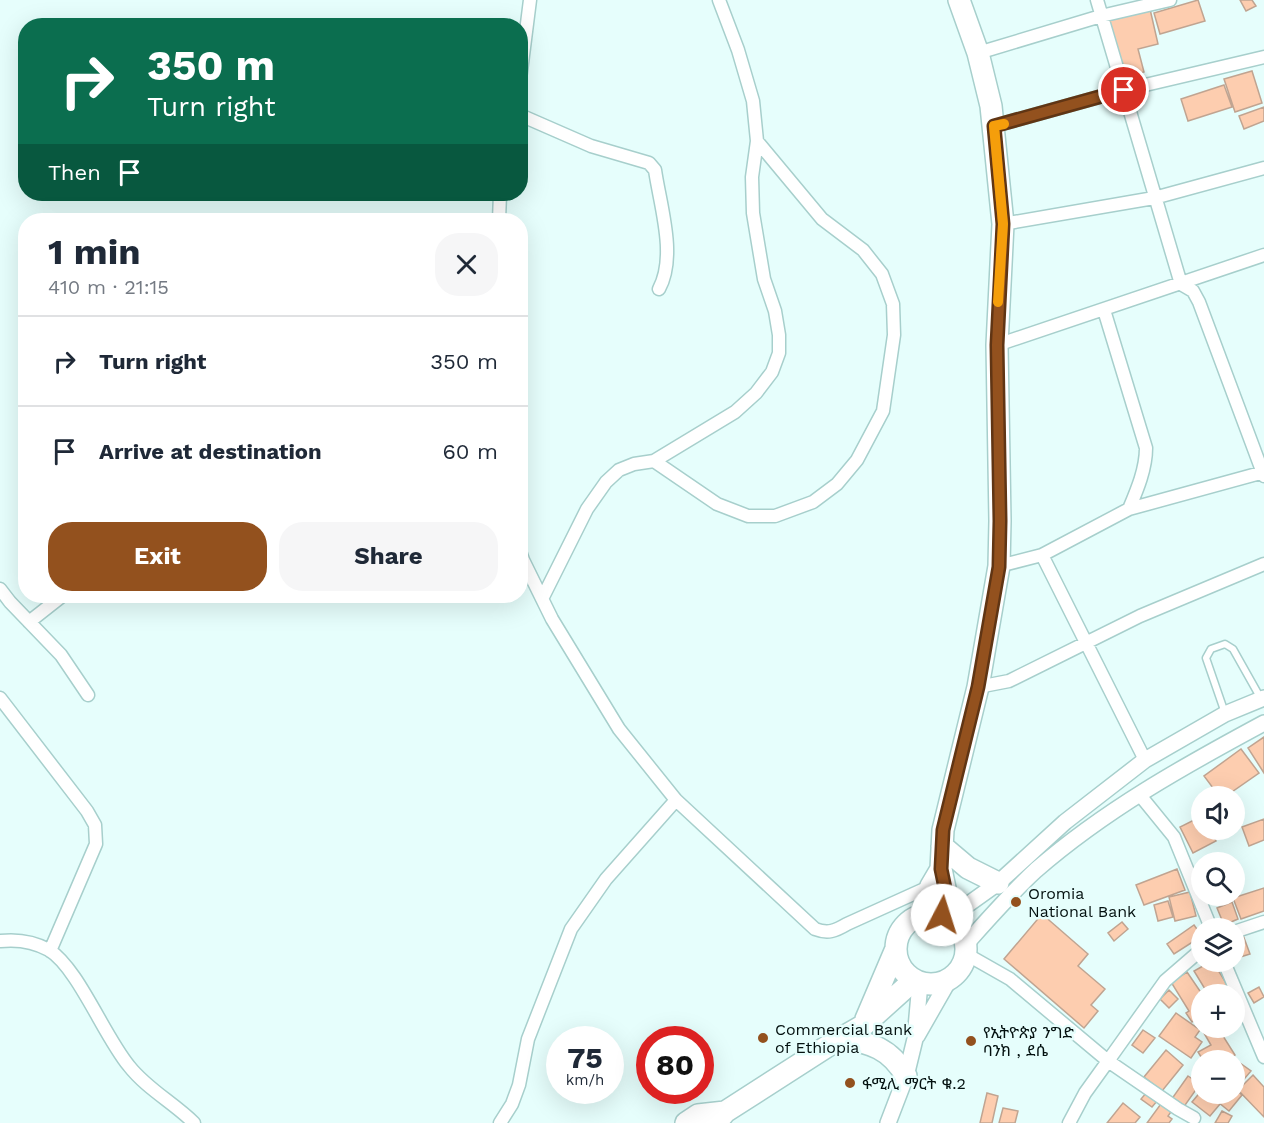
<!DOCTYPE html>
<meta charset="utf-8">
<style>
body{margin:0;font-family:"Work Sans","Noto Sans Ethiopic",sans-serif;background:#f6f6f7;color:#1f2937;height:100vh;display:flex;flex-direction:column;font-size:22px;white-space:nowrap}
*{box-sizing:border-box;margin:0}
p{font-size:20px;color:#747a83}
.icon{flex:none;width:33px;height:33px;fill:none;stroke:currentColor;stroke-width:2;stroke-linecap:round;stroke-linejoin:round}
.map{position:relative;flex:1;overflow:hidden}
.panel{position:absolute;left:18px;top:213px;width:510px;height:390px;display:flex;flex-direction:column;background:#fff;border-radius:24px;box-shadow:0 6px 24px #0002}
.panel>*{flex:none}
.hud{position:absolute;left:18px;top:18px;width:510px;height:183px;border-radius:24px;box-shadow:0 6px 24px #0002;background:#0b6e4f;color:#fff;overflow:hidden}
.tools{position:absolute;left:1191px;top:786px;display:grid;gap:12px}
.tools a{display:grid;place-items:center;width:54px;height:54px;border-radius:50%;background:#fff;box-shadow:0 6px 24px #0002;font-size:30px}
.speed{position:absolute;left:546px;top:1026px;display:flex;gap:12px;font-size:30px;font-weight:700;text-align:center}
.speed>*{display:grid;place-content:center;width:78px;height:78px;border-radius:50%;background:#fff;box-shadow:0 6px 24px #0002;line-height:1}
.speed small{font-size:15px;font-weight:400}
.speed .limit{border:9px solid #d22;background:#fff;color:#111}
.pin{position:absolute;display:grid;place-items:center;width:51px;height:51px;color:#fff;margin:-26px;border:3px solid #fff;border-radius:50%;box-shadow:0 2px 6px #0007}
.me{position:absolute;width:66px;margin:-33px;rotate:5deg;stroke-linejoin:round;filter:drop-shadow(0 0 4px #0008)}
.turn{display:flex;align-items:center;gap:21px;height:126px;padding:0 30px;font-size:27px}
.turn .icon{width:78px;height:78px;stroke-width:2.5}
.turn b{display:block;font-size:42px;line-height:51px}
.then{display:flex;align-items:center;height:57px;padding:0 30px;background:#0003;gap:12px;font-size:22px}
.round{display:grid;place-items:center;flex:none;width:63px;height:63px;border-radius:24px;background:#f6f6f7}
.head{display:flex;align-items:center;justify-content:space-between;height:102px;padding:0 30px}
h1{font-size:36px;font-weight:700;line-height:45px}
.button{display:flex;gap:12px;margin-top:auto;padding:12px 30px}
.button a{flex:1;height:69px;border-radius:24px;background:#93511e;color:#fff;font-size:24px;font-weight:700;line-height:69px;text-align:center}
.button a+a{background:#f6f6f7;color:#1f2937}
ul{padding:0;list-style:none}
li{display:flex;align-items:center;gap:18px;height:90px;padding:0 30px;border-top:2px solid #e0e1e3}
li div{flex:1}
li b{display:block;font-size:22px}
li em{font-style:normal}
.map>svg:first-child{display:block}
</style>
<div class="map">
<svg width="1264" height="1123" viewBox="0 0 1264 1123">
<rect width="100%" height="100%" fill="#e6fefc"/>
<!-- building -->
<path fill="#fdcdaf" stroke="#c0a491" stroke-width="1.5" d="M1198,0L1205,21L1160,34L1154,13Z
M1240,0H1252L1256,6L1246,11Z
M1150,9L1158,44L1138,49L1144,72L1122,77L1109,19Z
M1252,71L1262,103L1235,112L1224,79Z
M1224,85L1232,107L1188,121L1181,99Z
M1264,107V121L1244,129L1239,116Z
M1264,737V773L1248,748Z
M1241,749L1259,773L1226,796H1219L1204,776Z
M1202,816V830H1210L1216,841L1193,853L1180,827Z
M1264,819V840L1249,846L1242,827Z
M1177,869L1185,890L1144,905L1136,885Z
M1264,888V911L1241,919L1233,898Z
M1190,892L1196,916L1175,921L1169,897Z
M1214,896H1231L1232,898L1218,904Z
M1168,901L1173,917L1158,921L1154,905Z
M1232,902L1238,919L1224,925L1217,908Z
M1042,914L1088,954L1078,966L1105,989L1091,1005L1098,1011L1084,1028L1004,959Z
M1122,922L1128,929L1114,941L1108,933Z
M1194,925L1202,936L1174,954L1167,944Z
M1243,935L1250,954L1234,959V937Z
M1210,962H1213L1228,986L1214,994H1208L1194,971Z
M1187,972L1202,994V1016L1192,1022L1186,1013L1189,1011L1171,982Z
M1259,987L1264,997L1254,1003L1248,993Z
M1169,990L1178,999L1169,1008L1160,999Z
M1176,1013L1200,1030L1195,1037L1202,1042L1191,1058L1159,1036Z
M1201,1028H1218L1235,1055L1226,1060H1203L1198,1052L1211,1045Z
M1143,1030L1155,1038L1143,1053L1132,1045Z
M1166,1050L1183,1065L1162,1091L1144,1077Z
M1240,1063L1251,1071L1234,1091V1070Z
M1253,1075L1264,1087V1117L1238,1090Z
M1188,1076L1200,1084L1183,1108L1171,1100Z
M1202,1090V1094H1207L1220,1104L1210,1116L1192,1102Z
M1236,1090L1242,1095L1229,1111L1208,1094H1233Z
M1147,1092L1158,1100L1152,1107L1141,1099Z
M987,1093L998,1096L992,1123H980Z
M1163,1101L1173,1109L1168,1116L1172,1119L1169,1123H1147Z
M1123,1103L1140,1117L1135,1123H1107Z
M1003,1108L1018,1111L1015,1123H999Z
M1222,1111L1232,1116L1228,1123H1215Z"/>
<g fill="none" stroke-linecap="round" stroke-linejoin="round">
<!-- service casing -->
<g stroke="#a7cfcc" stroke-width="9">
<path id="service" d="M1225,713L1206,658L1211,649L1225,644L1233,649L1260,697"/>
</g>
<!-- minor casing -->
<g stroke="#a7cfcc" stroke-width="15">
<path id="minor" d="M1097,0L1181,284L1193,291L1199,302L1264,476
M978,53L1101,16L1170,0
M520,79L530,0
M520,115L591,146L649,163L655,170C660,205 677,256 659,289
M994,126L1124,90L1264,57
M499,220L500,194
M1003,224L1154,198L1264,168
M1104,310L1146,448C1146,469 1137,490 1129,509
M997,345L1264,255
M654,461L717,504L748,516H775L813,502L837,484L857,460L883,411L894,335L893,304L882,274L863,250L822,219L757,141
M520,551L523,560L552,619L619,729L676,800L815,929C828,934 835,931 847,924L931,886
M1042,555L1145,760
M999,566L1042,555L1129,509L1264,472
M0,589L10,602L61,655L88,695
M543,597L587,509L606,482L619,470L634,464L654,461L735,412L756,393L772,372L779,353V335L775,311L764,279L753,213L752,177L757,141L753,101L738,50L719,0
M29,622L62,596
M978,687L1009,681L1140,616L1264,564
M0,698L87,811L95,825L96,844L50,951
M1139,794L1174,837L1211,928
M1234,932L1264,922
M0,941C18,939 33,941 49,950C78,968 104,1036 129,1066C147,1089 174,1103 194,1123
M966,954L1010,979L1108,1061L1165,981L1202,949
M1224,962L1264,1057
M500,1123L512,1104L519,1085L528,1039L571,929L606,879L676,800
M1069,1123L1085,1093L1108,1061L1178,1109L1194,1118"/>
</g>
<!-- tertiary casing -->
<g stroke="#a7cfcc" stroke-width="18">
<path id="tertiary" d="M949,918L998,883L1065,822L1145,760L1225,714L1264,698
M966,944C989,918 1011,893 1036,870C1105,810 1184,766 1264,723
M917,1036L949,980
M888,1123L906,1076L915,1039L920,983"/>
</g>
<!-- trunk casing -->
<g stroke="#a7cfcc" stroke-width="24">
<path id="trunk" d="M942,846L968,868L998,883
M896 949a35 35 0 1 1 70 0a35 35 0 1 1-70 0Z
M922,914L931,886L941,869
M942,915L946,893L941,869L943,830L978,687L999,566L1000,521L997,345L1003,224L991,106L978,53L959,0
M866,1019L895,951
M841,1038C871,1043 890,1048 906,1076
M686,1123L698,1115L725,1112
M716,1123L725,1112L831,1044L864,1025L914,980"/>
</g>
<!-- service -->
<use href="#service" stroke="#fff" stroke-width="6"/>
<!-- minor -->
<use href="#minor" stroke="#fff" stroke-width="12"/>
<!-- tertiary -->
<use href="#tertiary" stroke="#fff" stroke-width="15"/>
<!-- trunk -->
<use href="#trunk" stroke="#fff" stroke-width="21"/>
</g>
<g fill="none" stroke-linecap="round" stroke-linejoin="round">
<!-- route casing -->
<g stroke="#603514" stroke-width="15">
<path id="route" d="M942,915L946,893L941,869L943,830L978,687L999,567L1000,521L997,345L1003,224L994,126L1124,90"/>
</g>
<!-- route -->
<use href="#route" stroke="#93511e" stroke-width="10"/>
<!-- slow -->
<path stroke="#f59e0b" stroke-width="10" d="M998,302L1003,224L994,126L1004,124"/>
</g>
<!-- markers -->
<g fill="#93511e" stroke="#e6fefc" stroke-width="2">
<circle cx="1016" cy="902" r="6"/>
<circle cx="763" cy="1038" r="6"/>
<circle cx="971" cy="1041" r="6"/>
<circle cx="850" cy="1083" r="6"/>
</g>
<g text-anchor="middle" stroke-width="5" stroke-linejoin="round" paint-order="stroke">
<!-- poi labels -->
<g font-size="16" fill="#03100f" stroke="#e6fefc" text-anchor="start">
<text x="1028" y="899">Oromia<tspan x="1028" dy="18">National Bank</tspan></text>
<text x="775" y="1035">Commercial Bank<tspan x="775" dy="18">of Ethiopia</tspan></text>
<text x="983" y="1038">የኢትዮጵያ ንግድ<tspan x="983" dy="18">ባንክ , ደሴ</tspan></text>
<text x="862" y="1089">ፋሚሊ ማርት ቁ.2</text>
</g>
</g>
</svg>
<div class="tools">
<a><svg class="icon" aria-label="sound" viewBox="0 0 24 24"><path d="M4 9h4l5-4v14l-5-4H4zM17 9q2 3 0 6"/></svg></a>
<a><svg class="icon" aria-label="search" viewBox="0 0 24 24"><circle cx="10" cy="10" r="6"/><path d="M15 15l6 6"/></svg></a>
<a><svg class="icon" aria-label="layers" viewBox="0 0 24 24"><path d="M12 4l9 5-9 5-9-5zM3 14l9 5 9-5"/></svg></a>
<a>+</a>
<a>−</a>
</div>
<div class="speed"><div>75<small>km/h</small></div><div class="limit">80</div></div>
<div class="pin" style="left:1124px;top:90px;background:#d93025"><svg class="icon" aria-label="arrive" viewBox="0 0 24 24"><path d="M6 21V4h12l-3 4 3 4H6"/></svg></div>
<svg class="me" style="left:942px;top:915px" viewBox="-20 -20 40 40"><circle r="19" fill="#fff"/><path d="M0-13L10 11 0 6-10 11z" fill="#93511e"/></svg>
<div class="hud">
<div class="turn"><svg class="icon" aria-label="right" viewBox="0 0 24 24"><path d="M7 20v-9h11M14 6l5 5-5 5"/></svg><div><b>350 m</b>Turn right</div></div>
<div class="then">Then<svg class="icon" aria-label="arrive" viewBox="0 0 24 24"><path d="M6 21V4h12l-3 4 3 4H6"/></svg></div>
</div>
<section class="panel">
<div class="head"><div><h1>1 min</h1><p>410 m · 21:15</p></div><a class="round"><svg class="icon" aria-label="close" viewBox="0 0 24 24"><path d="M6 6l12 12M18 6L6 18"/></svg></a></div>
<ul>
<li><svg class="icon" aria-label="right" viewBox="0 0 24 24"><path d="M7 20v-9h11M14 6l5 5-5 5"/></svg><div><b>Turn right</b></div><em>350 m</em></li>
<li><svg class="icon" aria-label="arrive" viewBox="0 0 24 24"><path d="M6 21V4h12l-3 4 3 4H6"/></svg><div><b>Arrive at destination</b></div><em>60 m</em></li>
</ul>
<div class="button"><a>Exit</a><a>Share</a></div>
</section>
</div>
